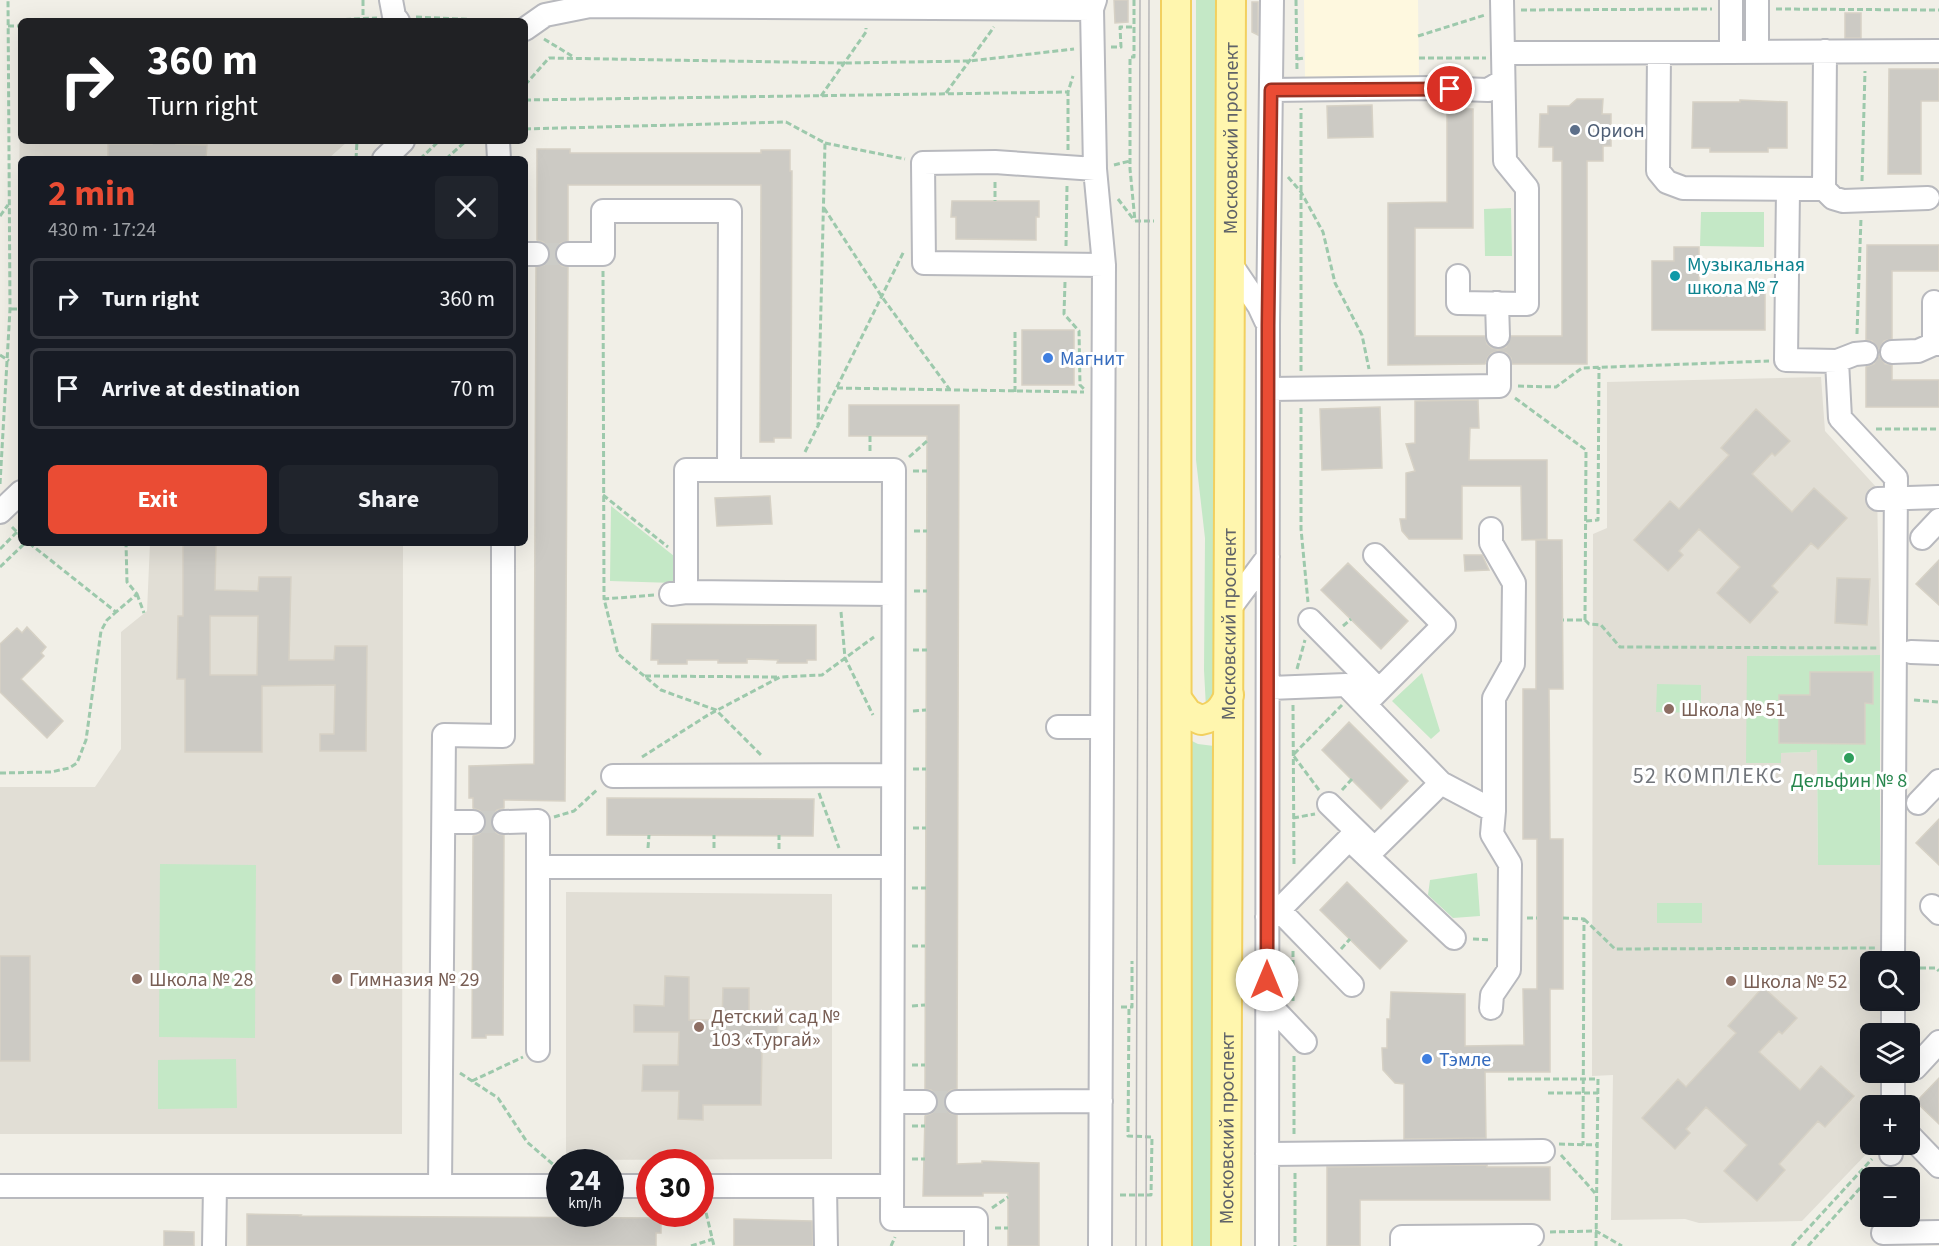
<!DOCTYPE html>
<meta charset="utf-8">
<style>
body{margin:0;font-family:"Source Sans 3",sans-serif;background:#20242c;color:#f1f3f6;height:100vh;display:flex;flex-direction:column;font-size:22px;white-space:nowrap}
*{box-sizing:border-box;margin:0}
p{font-size:20px;color:#9ea1a6}
.icon{flex:none;width:33px;height:33px;fill:none;stroke:currentColor;stroke-width:2;stroke-linecap:round;stroke-linejoin:round}
.map{position:relative;flex:1;overflow:hidden}
.sheet{position:absolute;left:18px;top:156px;width:510px;height:390px;display:flex;flex-direction:column;background:#171b24;border-radius:9px;box-shadow:0 6px 24px #0002}
.sheet>*{flex:none}
.hud{position:absolute;left:18px;top:18px;width:510px;height:126px;border-radius:9px;box-shadow:0 6px 24px #0002;background:#202124;color:#fff;overflow:hidden}
.buttons{position:absolute;left:1860px;top:951px;display:grid;gap:12px}
.buttons a{display:grid;place-items:center;width:60px;height:60px;border-radius:9px;background:#171b24;box-shadow:0 6px 24px #0002;font-size:30px}
.speed{position:absolute;left:546px;top:1149px;display:flex;gap:12px;font-size:30px;font-weight:700;text-align:center}
.speed>*{display:grid;place-content:center;width:78px;height:78px;border-radius:50%;background:#171b24;box-shadow:0 6px 24px #0002;line-height:1}
.speed small{font-size:15px;font-weight:400}
.speed .limit{border:9px solid #d22;background:#fff;color:#111}
.pin{position:absolute;display:grid;place-items:center;width:51px;height:51px;color:#fff;margin:-26px;border:3px solid #fff;border-radius:50%;box-shadow:0 2px 6px #0007}
.me{position:absolute;width:66px;margin:-33px;rotate:0deg;stroke-linejoin:round;filter:drop-shadow(0 0 4px #0008)}
.turn{display:flex;align-items:center;gap:21px;height:126px;padding:0 30px;font-size:27px}
.turn .icon{width:78px;height:78px;stroke-width:2.5}
.turn b{display:block;font-size:42px;line-height:51px}
.round{display:grid;place-items:center;flex:none;width:63px;height:63px;border-radius:9px;background:#20242c}
.headline{display:flex;align-items:center;justify-content:space-between;height:102px;padding:0 30px}
h1{font-size:36px;font-weight:700;line-height:45px;color:#ea4c34}
.action{display:flex;gap:12px;margin-top:auto;padding:12px 30px}
.action a{flex:1;height:69px;border-radius:9px;background:#ea4c34;color:#fff;font-size:24px;font-weight:700;line-height:69px;text-align:center}
.action a+a{background:#20242c;color:#f1f3f6}
ul{padding:0;list-style:none}
li{display:flex;align-items:center;gap:18px;height:81px;margin:0 12px 9px;padding:0 18px;border:3px solid #363941;border-radius:9px}
li div{flex:1}
li b{display:block;font-size:22px}
li em{font-style:normal}
.map>svg:first-child{display:block}
</style>
<div class="map">
<svg width="1939" height="1246" viewBox="0 0 1939 1246">
<rect width="100%" height="100%" fill="#f1efe7"/>
<!-- commercial -->
<path fill="#fef8df" d="M1304,0H1418L1419,79L1305,80Z"/>
<!-- education -->
<path fill="#e1ded5" d="M20,27L21,141L347,142L328,159H21V282H19Z
M1821,377L1825,431L1877,488L1880,655L1747,656L1780,763L1781,753L1810,752V750H1817L1818,865H1880V961L1870,962V1000L1880,1001V1033L1870,1034V1072L1880,1073V1105L1870,1106V1144L1875,1145L1802,1221L1699,1223L1685,1219L1611,1220L1613,1075L1592,1076L1593,534L1607,528V382Z
M150,543H403L402,1134H0V787H95L121,749V632L147,611Z
M566,892L832,894V1159L566,1160Z"/>
<!-- green -->
<path fill="#c4e8c6" d="M1196,0H1215L1214,709L1206,708L1204,670L1205,538L1196,460Z
M1511,208L1512,256H1485L1484,209Z
M1701,212H1764V247L1700,246Z
M611,506L674,556V583L610,581Z
M1880,655V865H1818L1817,750H1811L1810,752L1781,753V763H1746L1747,656Z
M1422,673L1440,731L1431,739L1392,701Z
M1657,684L1701,685V713L1656,712Z
M1188,739L1198,744L1214,746L1211,1246H1185Z
M160,864L256,865L255,1038L159,1037Z
M1477,873L1480,916L1453,918L1428,895L1430,880Z
M1657,903H1702V923H1657Z
M236,1059L237,1108L158,1109V1060Z"/>
<!-- building -->
<path fill="#cccac4" stroke="#d6d1c5" stroke-width="1.5" fill-rule="evenodd" d="M1114,0H1128V22L1115,23Z
M1252,2H1258V35L1252,32Z
M1845,13H1861V38H1845Z
M1889,69H1939V101H1921V174H1888Z
M1577,99H1603L1602,114H1611V146H1603V161H1587V364H1512L1511,358L1506,353L1498,351L1492,353L1488,357L1485,364L1388,365V203L1447,202V109H1473V228H1415V336H1485L1487,344L1492,348L1498,349L1506,347L1511,336H1562V161H1553V147H1539L1540,114H1548V106H1569Z
M1740,100L1787,102V148H1768V152H1710V148H1692L1693,102H1740Z
M1372,105L1373,137L1328,138L1327,106Z
M152,141H176V144L207,145L206,159H108V144H152Z
M537,149H570V153H761V150H790V171H792L791,438H774V442H760L761,185H568V241L561,243L557,247L555,253L557,261L562,266L568,267L565,801L504,800V808L497,810L492,816L491,823L493,830L498,834L504,835L503,1035H486V1038H472L473,836L479,834L484,829L486,821L485,816L480,811L473,808V798H469V766L534,764L536,267L544,265L548,261L550,255L548,247L543,242L537,240Z
M952,201H1039V217H1036V240L956,239V217H951Z
M1867,245H1939V271H1892V339L1884,341L1879,350L1872,341L1866,340Z
M1674,247H1699V292H1765V330H1652V261H1674Z
M1022,330H1074V385H1022Z
M1879,355L1885,364L1892,365V380H1939V407H1866V367L1874,364Z
M1478,400L1479,428H1470L1469,460H1547V539L1522,540L1521,486H1462V539H1409L1402,531L1400,519H1406V473L1415,471L1406,444L1415,443V401Z
M849,405H959L957,1089L951,1090L946,1095L944,1103L945,1108L950,1113L957,1115V1164L982,1163V1161L1039,1163V1246H1008V1193H983V1196H923L925,1116L932,1113L936,1109L938,1103L936,1095L931,1090L925,1089L927,436H849Z
M1380,407L1382,468L1322,470L1320,409Z
M1756,409L1790,441L1775,456L1772,453L1752,474L1792,512L1814,488L1847,518L1818,549L1811,543L1772,586L1778,592L1750,623L1717,593L1740,567L1699,529L1679,551L1683,555L1668,571L1634,540L1670,501L1679,509L1729,455L1721,448Z
M770,496L772,524L717,526L715,498Z
M1536,540H1562L1563,689H1549L1550,839H1563V989H1550V1072H1485L1486,1138L1404,1139V1084L1395,1083L1383,1070L1382,1048H1387V1019H1390L1391,992L1465,994V1046L1524,1045L1523,989H1537V839H1523V689H1536Z
M183,543H216L215,590L258,591L259,577H291L289,660H334L335,646H367L366,751H320V734H334L335,685L262,686V752H185V679H177L178,616H183ZM210,616H258L257,675H210Z
M1464,555H1482L1489,570L1465,571Z
M1939,560V605L1916,584Z
M1348,563L1408,621L1381,649L1321,590Z
M1837,578L1870,579L1867,625L1835,623Z
M652,624L816,625V660H807V663H777L778,660L747,659V663H718V660H687V664H658V660H651Z
M27,627L46,647L41,653L44,656L21,679L63,721L47,738L0,692V644L17,628L22,633Z
M1810,672H1873V704L1865,703V744L1779,743V695H1810Z
M1349,722L1408,781L1381,809L1322,750Z
M607,798L814,799L813,836L607,835Z
M1939,819V865L1916,843Z
M1347,882L1407,941L1380,969L1320,910Z
M0,956H30V1061H0Z
M665,976L689,977V1020H722L723,988H749V1020H778L777,1048H762L761,1105H703V1120L678,1119L679,1091H642L643,1065H678L679,1032H634V1005L664,1006Z
M1763,987L1797,1018L1782,1034L1779,1031L1759,1052L1800,1090L1821,1066L1854,1096L1825,1127L1818,1121L1779,1164L1785,1170L1757,1201L1724,1171L1747,1145L1706,1107L1686,1129L1690,1133L1675,1149L1642,1118L1678,1079L1686,1087L1736,1033L1728,1026Z
M1939,1078V1124L1916,1102Z
M1487,1165V1167H1550V1200H1360V1246H1327V1167Z
M247,1214L301,1215L300,1216L661,1218V1233H656V1246H247Z
M734,1219L812,1221L813,1246H734Z
M164,1231L194,1232V1246H164Z"/>
<g fill="none" stroke-linecap="round" stroke-linejoin="round">
<!-- minor-tunnel -->
<path stroke="#ccccc7" stroke-width="22" stroke-dasharray="22 11" stroke-linecap="butt" d="M537,254H568
M473,822H504
M925,1102H957"/>
<!-- minor casing -->
<g stroke="#b8b9be" stroke-width="26">
<path id="minor" d="M391,0L394,16L398,21
M1095,0L1092,9L1095,169L1104,265L1100,1246
M1731,0V52
M1757,0V52
M525,29L545,15L590,6L1092,9
M1503,53L1939,51
M1659,53L1658,171L1667,182L1683,188L1824,189L1825,51
M1271,90L1431,88L1488,90L1503,81
M498,141L499,159
M384,159L403,141
M1095,169L995,162L923,163L924,263L1104,265
M1788,189L1786,360L1837,361L1855,354L1866,353
M1824,189L1833,198L1843,201L1928,198
M525,254H537
M568,254H603V211H730L729,470H894L892,1219H976V1246
M1230,263L1259,306L1266,321
M1458,276V303L1527,304V188L1505,161L1502,0
M1934,302V344H1939
M1497,303L1498,336
M1892,352L1918,351L1934,344
M1837,361L1840,418L1896,478L1893,962
M1268,389L1499,386V364
M1878,499L1939,497
M0,512L21,492
M1922,538L1939,520
M686,592V470H729
M671,594L686,592L893,594
M1230,608L1268,557
M1310,620L1379,690
M1911,652L1939,653
M1268,688L1346,685L1441,783L1367,856
M1365,704L1444,625L1375,555
M1058,727H1102
M613,776L893,775
M1441,783L1494,811
M1918,803L1939,781
M1329,804L1371,845
M444,822H473
M504,822L538,821V867H893
M1932,906L1939,913
M1279,910L1352,985
M1267,917L1279,910L1349,839L1454,938
M1267,1002L1305,1042
M1491,1008L1492,995L1509,970L1510,864L1492,834L1494,811V698L1513,664L1514,583L1491,543V529
M1893,1034V1000
M538,1050V867
M1915,1068L1939,1042
M893,1102H925
M957,1102L1101,1101
M1893,1106V1072
M1910,1136L1939,1166
M1267,1154L1543,1151
M1891,1154L1892,1144
M0,1186H560
M440,1186L444,735L503,736V543
M610,1186H650
M700,1186H892
M825,1187L826,1246
M1883,1233L1939,1232
M214,1246L215,1186
M1267,1246L1268,325L1272,0
M1402,1246V1237L1532,1236"/>
</g>
<!-- major casing -->
<g stroke="#f2d05f" stroke-width="32">
<g id="major">
<path d="M1176,0L1177,1246"/>
<path d="M1177,699L1188,714L1201,720C1217,717 1223,709 1229,695"/>
<path id="s1" d="M1226,1246L1231,0"/>
</g>
</g>
<!-- path -->
<path stroke="#9dc9ac" stroke-width="3" stroke-dasharray="6 3" stroke-linecap="butt" d="M363,0V19
M1134,0V57H1130V169L1135,221
M1296,0L1297,71
M1776,9L1939,10
M1521,10L1712,9
M416,17L504,21
M309,21L377,18
M8,26H21
M1418,36L1485,15
M544,39L572,56
M1111,47H1121L1120,27H1135
M1419,58H1486
M1297,59L1304,58
M525,85L549,58L844,63L970,61L1074,49
M946,93L994,27
M821,96L866,32V28
M525,100L1069,92
M525,129L786,122L825,143L818,427
M825,143L905,159
M1068,150V92L1073,76
M356,159L357,141
M420,159L439,141
M446,159L466,141
M1114,165L1130,161
M1288,177L1301,192L1323,232L1335,283L1362,335L1369,369
M1862,181L1865,71
M995,182V201
M1118,199L1134,220
M824,208L882,297L950,390
M0,216L8,205
M1135,221H1154
M1066,246L1067,186
M603,271L604,599
M1065,282L1064,314L1079,331L1080,385L1085,390
M11,309H21
M1015,332V392
M1857,334L1861,218
M0,355L9,361
M1301,371V108
M1518,386L1556,387L1582,368L1769,361
M837,388L1084,392
M1515,398L1586,450L1585,620H1563
M1301,408V529L1308,602
M1876,429H1939
M870,436V452
M805,452L904,251
M909,457L927,441
M913,471H927
M0,484L10,309L8,0
M603,495L668,547
M1586,521L1598,520L1599,367
M12,527L21,536
M914,531H927
M29,543L116,612L137,594L127,582L126,543
M0,549L21,528
M0,567L25,543
M914,591H927
M137,594L144,613
M654,595L604,599L618,654L661,690L716,710L762,756
M841,612L845,658L873,715
M1585,620L1589,624L1601,625L1620,647L1877,648
M1343,626L1351,619
M913,650H927
M1297,669L1305,640
M645,676L777,677
M1914,700L1939,702
M1293,705L1294,866
M913,711L926,710
M642,757L708,715L780,677L822,675L874,637
M913,769H926
M0,773L51,772L69,768L77,763L86,740L101,631L107,620L116,612
M1319,790L1293,755L1342,705
M1342,790L1352,779
M819,793L839,848
M554,817L574,811L598,789
M1293,818L1315,814
M913,828H926
M648,848L649,835
M714,848V835
M779,849V835
M912,888H926
M1527,918H1537
M1563,918L1584,919L1583,1145
M1584,919L1615,949L1876,948
M1473,939L1491,940
M912,946H925
M1341,949L1350,939
M1293,951V1001
M1911,968H1936L1939,971
M912,1006L925,1005
M1121,1007H1132V961
M1294,1056V1136
M912,1065H925
M460,1073L498,1098L527,1142L555,1166
M1508,1079H1598L1596,1246
M472,1081L523,1057
M1548,1093H1598
M912,1126H925
M1559,1144L1597,1145
M1561,1155L1595,1193
M912,1159H925
M1295,1173V1246
M1120,1195H1151L1152,1137L1128,1136L1129,1007
M704,1204L714,1246
M992,1208L1008,1197
M995,1228H1008
M1550,1232L1596,1231L1622,1246
M691,1246L713,1239
M891,1246L895,1237
M1792,1246L1872,1159
M1808,1246L1879,1167"/>
<!-- minor -->
<use href="#minor" stroke="#fff" stroke-width="22"/>
<!-- major -->
<use href="#major" stroke="#fff6ae" stroke-width="28"/>
<!-- tram -->
<path stroke="#b6b6b8" stroke-width="1.5" d="M1136,1246L1140,0
M1146,1246L1149,0"/>
</g>
<g fill="none" stroke-linecap="round" stroke-linejoin="round">
<!-- route casing -->
<g stroke="#983122" stroke-width="15">
<path id="route" d="M1267,980L1268,325L1271,90L1450,89"/>
</g>
<!-- route -->
<use href="#route" stroke="#ea4c34" stroke-width="10"/>
</g>
<!-- markers -->
<circle fill="#5c6f8a" stroke="#fff" stroke-width="2" cx="1575" cy="130" r="6"/>
<circle fill="#0f9aa8" stroke="#fff" stroke-width="2" cx="1675" cy="276" r="6"/>
<g fill="#3f7fe0" stroke="#fff" stroke-width="2">
<circle cx="1048" cy="358" r="6"/>
<circle cx="1427" cy="1059" r="6"/>
</g>
<g fill="#8d6e63" stroke="#fff" stroke-width="2">
<circle cx="1669" cy="709" r="6"/>
<circle cx="137" cy="979" r="6"/>
<circle cx="337" cy="979" r="6"/>
<circle cx="1731" cy="981" r="6"/>
<circle cx="699" cy="1027" r="6"/>
</g>
<circle fill="#2e9e5b" stroke="#fff" stroke-width="2" cx="1849" cy="758" r="6"/>
<g text-anchor="middle" stroke-width="6" stroke-linejoin="round" paint-order="stroke">
<!-- service labels -->
<g font-size="20" fill="#4e5e75" stroke="#fff" text-anchor="start">
<text x="1587" y="137">Орион</text>
</g>
<!-- street labels -->
<g font-size="20" fill="#5f6268" stroke="#fff">
<text dy="7" stroke="none"><textPath href="#s1" startOffset="1108">Московский проспект</textPath></text>
<text dy="7" stroke="none"><textPath href="#s1" startOffset="622">Московский проспект</textPath></text>
<text dy="7" stroke="none"><textPath href="#s1" startOffset="118">Московский проспект</textPath></text>
</g>
<!-- culture labels -->
<g font-size="20" fill="#0d838f" stroke="#fff" text-anchor="start">
<text x="1687" y="271">Музыкальная<tspan x="1687" dy="23">школа № 7</tspan></text>
</g>
<!-- shop labels -->
<g font-size="20" fill="#366cbe" stroke="#fff" text-anchor="start">
<text x="1060" y="365">Магнит</text>
<text x="1439" y="1066">Тэмле</text>
</g>
<!-- education labels -->
<g font-size="20" fill="#785e54" stroke="#fff" text-anchor="start">
<text x="1681" y="716">Школа № 51</text>
<text x="149" y="986">Школа № 28</text>
<text x="349" y="986">Гимназия № 29</text>
<text x="1743" y="988">Школа № 52</text>
<text x="711" y="1023">Детский сад №<tspan x="711" dy="23">103 «Тургай»</tspan></text>
</g>
<!-- leisure labels -->
<g font-size="20" fill="#27864d" stroke="#fff">
<text x="1849" y="787">Дельфин № 8</text>
</g>
<!-- quarter labels -->
<g font-size="22" letter-spacing="1.5" fill="#70747a" stroke="#fff">
<text x="1708" y="783">52 КОМПЛЕКС</text>
</g>
</g>
</svg>
<div class="buttons">
<a><svg class="icon" aria-label="search" viewBox="0 0 24 24"><circle cx="10" cy="10" r="6"/><path d="M15 15l6 6"/></svg></a>
<a><svg class="icon" aria-label="layers" viewBox="0 0 24 24"><path d="M12 4l9 5-9 5-9-5zM3 14l9 5 9-5"/></svg></a>
<a>+</a>
<a>−</a>
</div>
<div class="speed"><div>24<small>km/h</small></div><div class="limit">30</div></div>
<div class="pin" style="left:1450px;top:89px;background:#d93025"><svg class="icon" aria-label="arrive" viewBox="0 0 24 24"><path d="M6 21V4h12l-3 4 3 4H6"/></svg></div>
<svg class="me" style="left:1267px;top:980px" viewBox="-20 -20 40 40"><circle r="19" fill="#fff"/><path d="M0-13L10 11 0 6-10 11z" fill="#ea4c34"/></svg>
<div class="hud">
<div class="turn"><svg class="icon" aria-label="right" viewBox="0 0 24 24"><path d="M7 20v-9h11M14 6l5 5-5 5"/></svg><div><b>360 m</b>Turn right</div></div>
</div>
<section class="sheet">
<div class="headline"><div><h1>2 min</h1><p>430 m · 17:24</p></div><a class="round"><svg class="icon" aria-label="close" viewBox="0 0 24 24"><path d="M6 6l12 12M18 6L6 18"/></svg></a></div>
<ul>
<li><svg class="icon" aria-label="right" viewBox="0 0 24 24"><path d="M7 20v-9h11M14 6l5 5-5 5"/></svg><div><b>Turn right</b></div><em>360 m</em></li>
<li><svg class="icon" aria-label="arrive" viewBox="0 0 24 24"><path d="M6 21V4h12l-3 4 3 4H6"/></svg><div><b>Arrive at destination</b></div><em>70 m</em></li>
</ul>
<div class="action"><a>Exit</a><a>Share</a></div>
</section>
</div>
